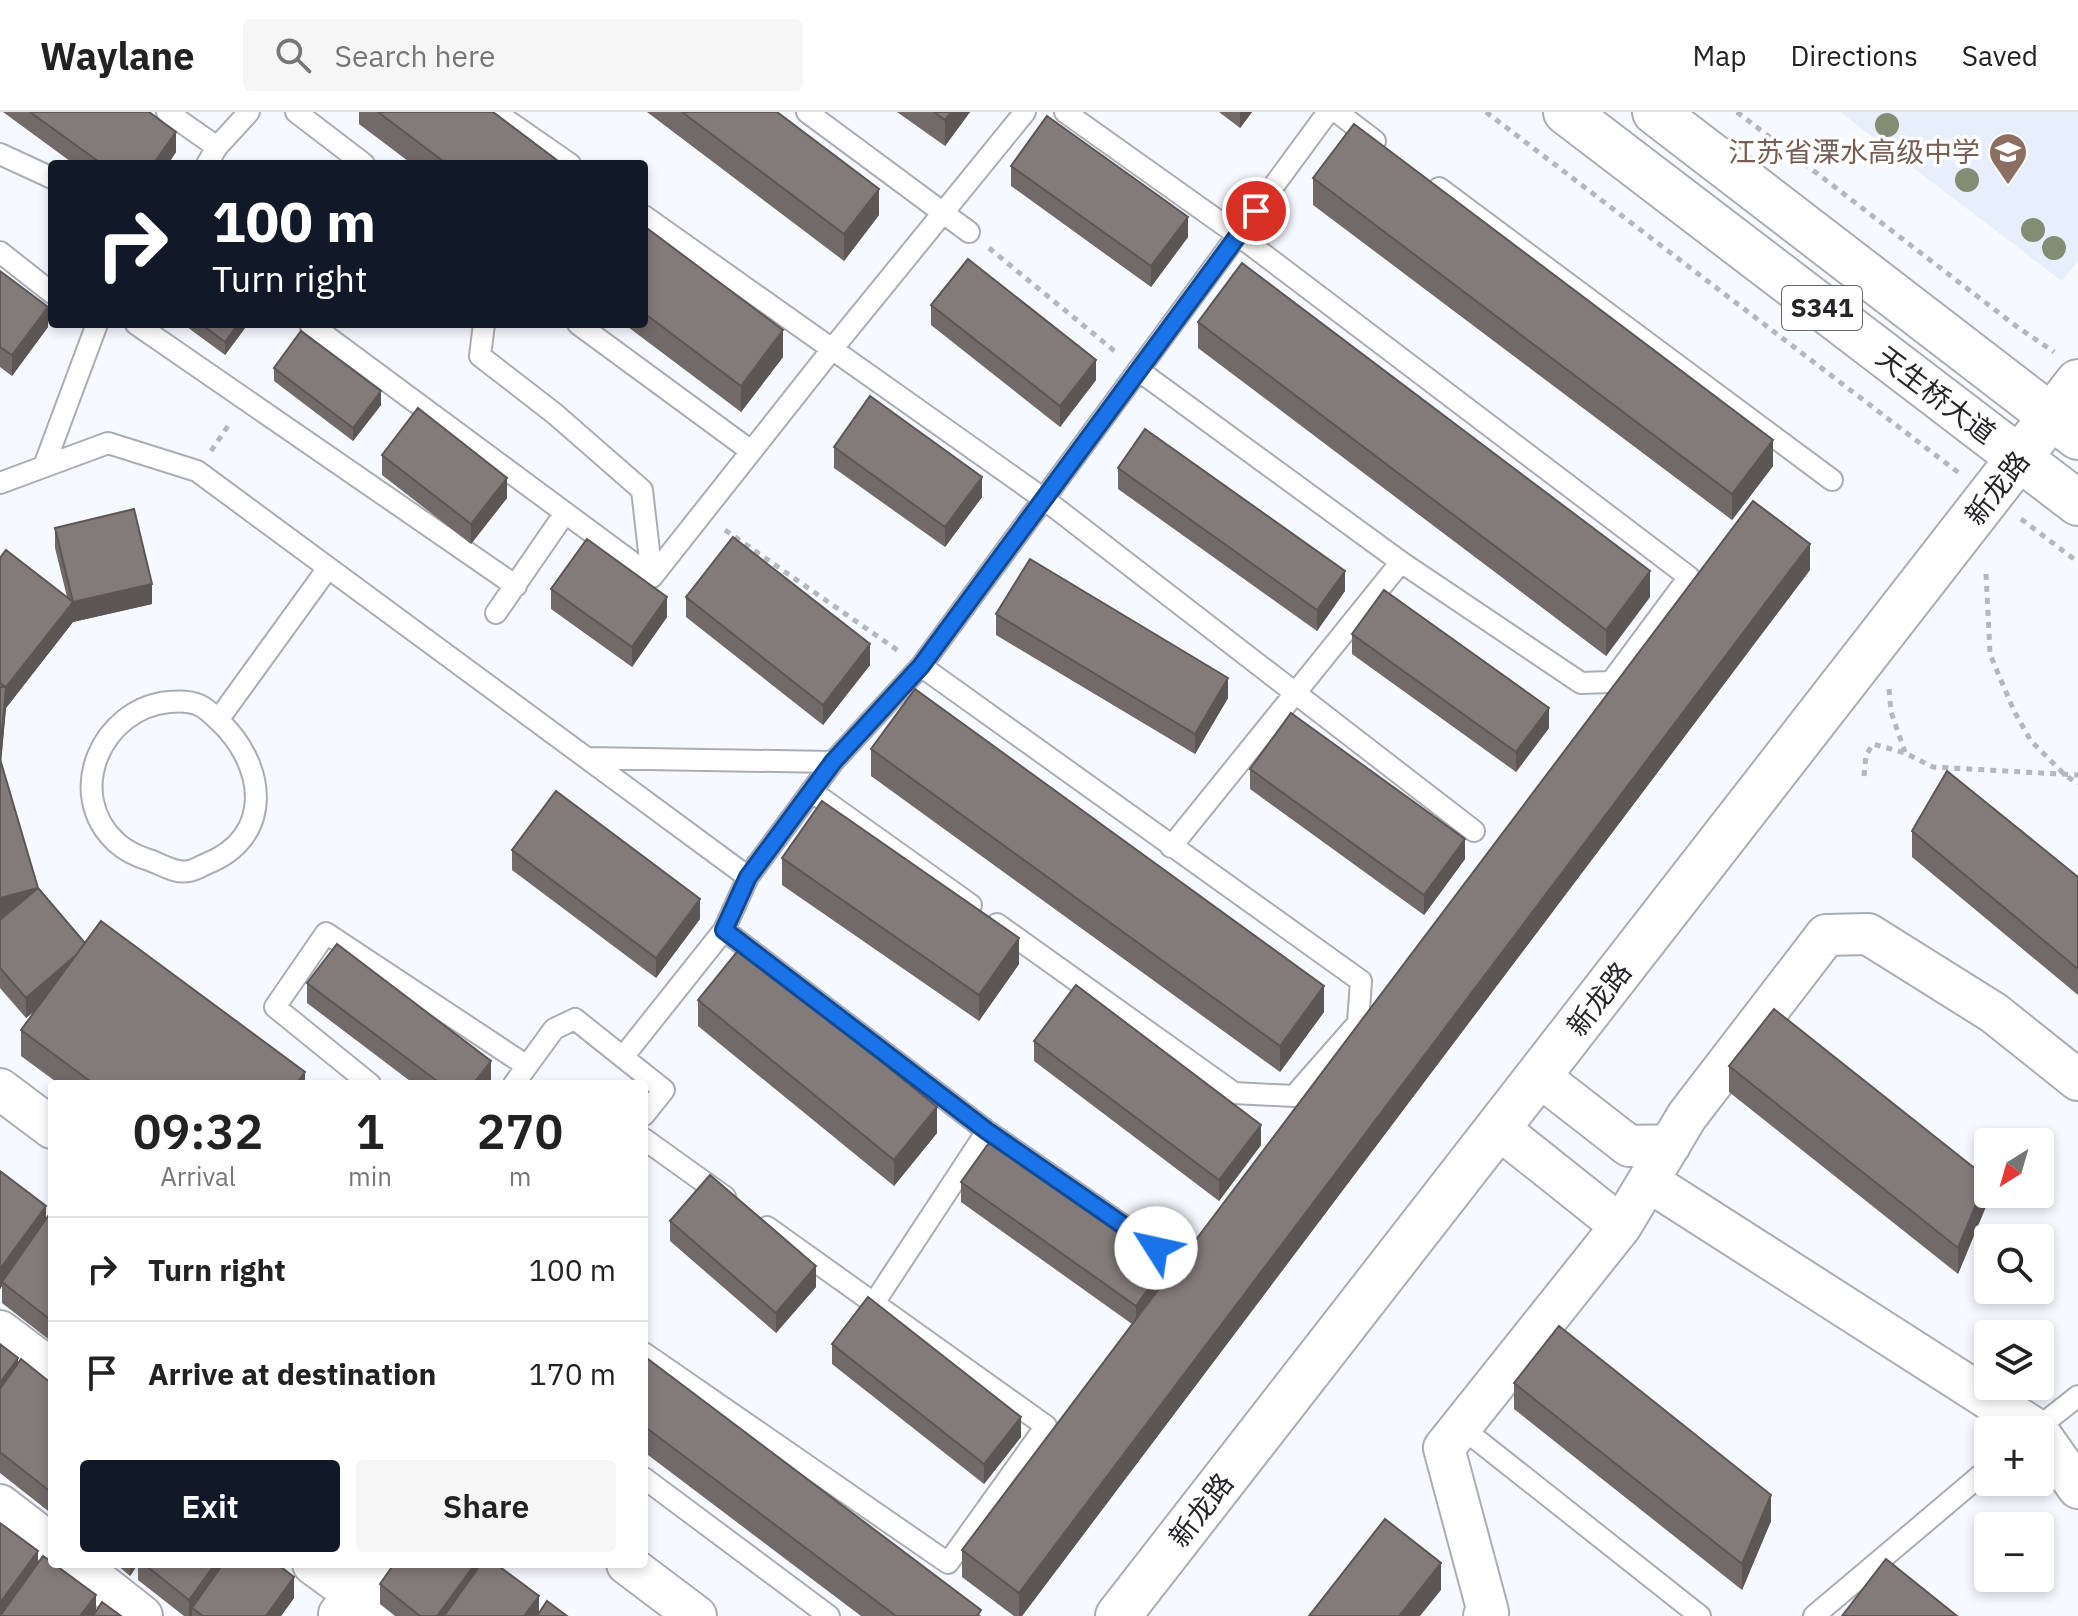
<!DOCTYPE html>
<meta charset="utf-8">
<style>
body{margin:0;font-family:"IBM Plex Sans","Noto Sans SC",sans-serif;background:#f6f6f6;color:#222;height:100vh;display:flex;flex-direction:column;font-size:30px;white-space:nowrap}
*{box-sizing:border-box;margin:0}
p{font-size:26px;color:#767676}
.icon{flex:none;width:44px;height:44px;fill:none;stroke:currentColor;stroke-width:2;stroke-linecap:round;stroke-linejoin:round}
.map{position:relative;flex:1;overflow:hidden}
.panel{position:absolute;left:48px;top:968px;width:600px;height:488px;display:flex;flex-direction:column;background:#fff;border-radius:8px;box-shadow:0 4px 12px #0003}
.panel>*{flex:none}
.guide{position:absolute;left:48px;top:48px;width:600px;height:168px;border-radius:8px;box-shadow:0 4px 12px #0003;background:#111827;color:#fff;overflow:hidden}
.needle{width:52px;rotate:217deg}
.controls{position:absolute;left:1974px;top:1016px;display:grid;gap:16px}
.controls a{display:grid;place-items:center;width:80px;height:80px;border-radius:8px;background:#fff;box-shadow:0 4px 12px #0003;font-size:40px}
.pin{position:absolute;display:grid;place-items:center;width:68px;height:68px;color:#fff;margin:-34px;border:4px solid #fff;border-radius:50%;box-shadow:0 2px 8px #0007}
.me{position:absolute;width:88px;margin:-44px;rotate:305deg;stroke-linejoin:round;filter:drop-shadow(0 0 6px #0008)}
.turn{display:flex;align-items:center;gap:28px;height:168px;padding:0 32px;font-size:36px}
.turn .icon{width:104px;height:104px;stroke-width:2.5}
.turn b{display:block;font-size:56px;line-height:68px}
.eta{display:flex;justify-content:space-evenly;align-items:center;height:136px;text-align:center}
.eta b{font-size:48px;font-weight:600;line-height:56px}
.action{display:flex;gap:16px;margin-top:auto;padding:16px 32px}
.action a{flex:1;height:92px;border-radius:8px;background:#111827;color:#fff;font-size:32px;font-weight:600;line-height:92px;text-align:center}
.action a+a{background:#f6f6f6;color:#222}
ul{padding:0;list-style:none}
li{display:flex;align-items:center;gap:24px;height:104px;padding:0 32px;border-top:2px solid #e0e0e0}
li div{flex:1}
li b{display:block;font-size:30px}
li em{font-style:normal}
header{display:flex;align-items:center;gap:48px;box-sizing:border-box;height:112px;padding:0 40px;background:#fff;border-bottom:2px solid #e0e0e0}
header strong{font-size:38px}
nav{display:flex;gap:44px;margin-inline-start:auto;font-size:28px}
.search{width:560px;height:72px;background:#f6f6f6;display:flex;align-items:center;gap:20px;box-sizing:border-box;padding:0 28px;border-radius:8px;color:#767676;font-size:30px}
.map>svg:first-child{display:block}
</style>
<header>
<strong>Waylane</strong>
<div class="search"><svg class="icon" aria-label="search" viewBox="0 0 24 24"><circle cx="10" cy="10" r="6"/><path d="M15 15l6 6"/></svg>Search here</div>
<nav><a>Map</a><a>Directions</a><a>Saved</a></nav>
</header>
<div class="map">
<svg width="2078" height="1504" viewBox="0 0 2078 1504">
<rect width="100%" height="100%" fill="#f6f9ff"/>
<!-- built -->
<path fill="#e7eefc" d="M1840,0H2078V149L2062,169Z"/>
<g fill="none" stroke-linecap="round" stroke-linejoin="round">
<!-- service casing -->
<g stroke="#aaadb4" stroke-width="24">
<path id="service" d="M167,0L217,35
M296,0L364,52
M495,0L570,52
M807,0L969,120
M1065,0L1238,123L1689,465L1611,570L1581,571L1401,450L1138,258
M1337,0L1375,29
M0,42L52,66
M207,52L217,35L249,0
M1439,76L1832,368
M644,104L1044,387L1474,719
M0,140L52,181
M136,212L516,474
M310,212L652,465L833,236L1025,0
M484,212L480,244L555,302L642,378L652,465
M578,212L751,339
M44,354L97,212
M0,371L108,331L197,359L748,765
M496,501L565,401
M921,554L1361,869L1358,911L1294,984L1234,981L997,812
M218,608C266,652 275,725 206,752C201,754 195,758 189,759C175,762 161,752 149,748C136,744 127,740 117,731C63,682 102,596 169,590C179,589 190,589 199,593C206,596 213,603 218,608L328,456
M587,646L833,650
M811,679L971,793
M1171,735L1401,450
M724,818L987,1019L1156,1136
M623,945L724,818L748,765L833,650L921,554L1328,0
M370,972L275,895L326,821L527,954
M514,972L554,917L575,907L664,978L644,1003
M644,1027L725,1085
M874,1191L987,1019
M644,1241L948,1451L1046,1314L767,1115
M1461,1315L1700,1504
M2035,1318L2078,1284
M644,1366L829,1504
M1814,1504L1988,1357"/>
</g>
<!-- minor casing -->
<g stroke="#aaadb4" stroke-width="44">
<path id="minor" d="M1539,964L1629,1034L1670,1033
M0,977L52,1016
M1498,1016L1621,1114
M1648,1069L2037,1318
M0,1219L52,1258
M2040,1322L2078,1376
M0,1393L52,1433
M76,1452L142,1504
M313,1452L384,1504
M627,1452L696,1504
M339,1502L379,1452
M1484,1504L1488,1500L1444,1336L1621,1114L1687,1004L1826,823L1868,822L1994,901L2078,968"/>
</g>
<!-- tertiary casing -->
<g stroke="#aaadb4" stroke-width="48">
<path id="tertiary" d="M1118,1504L2078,270"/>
</g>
<!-- primary casing -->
<g stroke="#aaadb4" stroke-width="48">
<path id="primary" d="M1566,0L2078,391
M1655,0L2078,325"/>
</g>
<!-- path -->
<path stroke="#b4b7bc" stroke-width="5" stroke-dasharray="6 6" stroke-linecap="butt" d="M1486,0L1959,361
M1737,0L2016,214L2054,240
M989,136L1117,241
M211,339L230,311
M2021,407L2078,450
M725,418L900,540
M1986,462L1990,542L2014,599L2031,629L2065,663L2078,672
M1889,577L1891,600L1905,640
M1864,664L1866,643L1873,632L1905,641L1933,655L2078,663"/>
<!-- service -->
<use href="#service" stroke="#fff" stroke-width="20"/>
<!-- minor -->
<use href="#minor" stroke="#fff" stroke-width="40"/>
<!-- tertiary -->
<use href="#tertiary" stroke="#fff" stroke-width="44"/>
<!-- primary -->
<use href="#primary" stroke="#fff" stroke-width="44"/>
</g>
<!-- trees -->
<g fill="#818e74">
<circle cx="1887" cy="13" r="12"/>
<circle cx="1967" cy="68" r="12"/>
<circle cx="2033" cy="118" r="12"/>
<circle cx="2054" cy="136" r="12"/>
</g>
<!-- wall -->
<path fill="#716a69" d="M3,0H149L176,40L168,52H74Z
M359,0H493L562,52H412L359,12Z
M647,0H777L879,103L844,149Z
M897,0H970L945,34Z
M1219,0H1252L1240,16Z
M1011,54L1188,125L1151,175L1011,74Z
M1313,66L1773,354L1732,408L1313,93Z
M644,114L783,245L741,300L624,212H644Z
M0,159L48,215L12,264L0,255Z
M931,193L1096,268L1060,315L931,213Z
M1198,210L1650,485L1606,544L1198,236Z
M183,212H248L225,243Z
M274,256L381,293L353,329L274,269Z
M834,335L982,385L945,435L834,356Z
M382,343L507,386L471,432L382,363Z
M1118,356L1345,479L1317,519L1118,377Z
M55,416L152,492L73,510L6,596L1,651L38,776L85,831L305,972H59L21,944V918L36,898L26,906L0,876V808L2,806L0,807V446L67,485L55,436Z
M1810,458L1022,1504H1014L962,1465V1438L1132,1212L961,1090V1070L1165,1169Z
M551,477L667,505L632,555L551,497Z
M686,485L870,553L823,613L686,505Z
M996,502L1228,586L1195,642L996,523Z
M1352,522L1549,616L1516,660L1352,542Z
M871,637L1324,900L1280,960L871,664Z
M1250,657L1465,747L1424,803L1250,677Z
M1912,719L2078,765V883L1912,745Z
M512,738L700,807L656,866L512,758Z
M782,746L1019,852L979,909L782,773Z
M307,871L491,969L489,972H414L307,891Z
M698,888L937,1021L894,1074L698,914Z
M1034,929L1261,1033L1219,1089L1034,949Z
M1729,954L1987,1092L1958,1162L1729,980Z
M0,1059L46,1107L52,1100V1230L2,1191V1174L0,1177Z
M670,1109L816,1175L776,1221L670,1129Z
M0,1232L18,1251L52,1272V1402L0,1361Z
M832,1232L1021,1325L984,1372L832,1252Z
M644,1244L981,1504H861L644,1340Z
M1514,1271L1771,1409L1742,1478L1514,1297Z
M116,1452H277L294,1486L281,1504H184L138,1468V1452L130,1464Z
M380,1472L539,1501L567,1504H395L380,1492Z"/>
<!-- shaded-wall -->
<path fill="#5c5655" d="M951,0H970L945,34V8Z
M1240,0H1252L1240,16Z
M176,20V40L168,52H153Z
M879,77V103L844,149V122Z
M1188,105V125L1151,175V154Z
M48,195V215L12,264V243Z
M238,212H248L225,243V230Z
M783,218V245L741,300V274Z
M1096,248V268L1060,315V294Z
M381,279V293L353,329V316Z
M1773,328V354L1732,408V382Z
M982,365V385L945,435V415Z
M507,366V386L471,432V412Z
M1810,432V458L1022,1504H1019V1481Z
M1345,459V479L1317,519V498Z
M1650,459V485L1606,544V518Z
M152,472V492L73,510L6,596L0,661V640L6,575L73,490Z
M667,485V505L632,555V535Z
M870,532V553L823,613V593Z
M1228,566V586L1195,642V622Z
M1549,596V616L1516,660V640Z
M1465,727V747L1424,803V783Z
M38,776V796L0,807V786Z
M700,787V807L656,866V846Z
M1019,826V852L979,909V883Z
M88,834V854L26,906V886Z
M1324,874V900L1280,960V934Z
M491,949V969L489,972H473Z
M305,960V972H296Z
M937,995V1021L894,1074V1048Z
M1261,1013V1033L1219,1089V1068Z
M1987,1066V1092L1958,1162V1136Z
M46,1094V1114L2,1170V1174L0,1177V1157Z
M1165,1153V1173L1136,1215V1194Z
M816,1154V1175L776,1221V1201Z
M18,1246V1266L0,1291V1271Z
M1021,1305V1325L984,1372V1352Z
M1771,1383V1409L1742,1478V1452Z
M38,1439V1460L0,1504V1491Z
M1441,1451V1478L1420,1504H1399Z
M130,1452H138L130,1464Z
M215,1452H229L192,1496V1504H189V1488Z
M475,1452H482L452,1504H437Z
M294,1465V1486L281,1504H266Z
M96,1483V1503L95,1504H80Z
M539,1484V1504H524Z"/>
<!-- building -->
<path fill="#837b7a" stroke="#5c5655" stroke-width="2" d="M30,0H149L176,20L153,52H102Z
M378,0H493L562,52H447Z
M682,0H777L879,77L844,122Z
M934,0H951L945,8Z
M1047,4L1188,105L1151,154L1011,54Z
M1354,12L1773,328L1732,382L1313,66Z
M644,114L783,218L741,274L644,201Z
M968,147L1096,248L1060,294L931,193Z
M1242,151L1650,459L1606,518L1198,210Z
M0,159L48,195L12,243L0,235Z
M201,212H238L225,230Z
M301,219L381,279L353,316L274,256Z
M870,284L982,365L945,415L834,335Z
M418,296L507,366L471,412L382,343Z
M1145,317L1345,459L1317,498L1118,356Z
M1753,389L1810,432L1019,1481L962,1438Z
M134,397L152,472L73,490L55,416Z
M733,425L870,532L823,593L686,485Z
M587,427L667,485L632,535L551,477Z
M6,438L73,490L6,575L0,571V446Z
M1030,447L1228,566L1195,622L996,502Z
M1384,478L1549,596L1516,640L1352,522Z
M0,575H6L0,640Z
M915,577L1324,874L1280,934L871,637Z
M1291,601L1465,727L1424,783L1250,657Z
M0,647L38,776L0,786Z
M1947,659L2078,765V857L1912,719Z
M556,679L700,787L656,846L512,738Z
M822,689L1019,826L979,883L782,746Z
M38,776L85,831L75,844L26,886L0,856V808Z
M101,809L305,960L296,972H94L21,918Z
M337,832L491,949L473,972H441L307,871Z
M741,835L937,995L894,1048L698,888Z
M1076,873L1261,1013L1219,1068L1034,929Z
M1774,897L1987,1066L1958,1136L1729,954Z
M991,1028L1165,1153L1136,1194L961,1070Z
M0,1059L46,1094L0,1157Z
M710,1063L816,1154L776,1201L670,1109Z
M51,1100H52V1209L2,1170Z
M868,1185L1021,1305L984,1352L832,1232Z
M1559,1214L1771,1383L1742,1452L1514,1271Z
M0,1232L18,1246L0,1271Z
M644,1244L981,1498L977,1504H896L644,1314Z
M21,1247L52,1272V1381L0,1340V1277Z
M1385,1407L1441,1451L1399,1504H1309Z
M0,1411L38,1439L0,1491Z
M43,1444L52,1450V1452H54L96,1483L80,1504H0Z
M1886,1447L1957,1504H1842Z
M144,1452H215L189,1488Z
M223,1452H277L294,1465L266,1504H203L192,1496Z
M394,1452H475L437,1504H420L380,1472Z
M481,1452H496L539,1484L524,1504H444Z
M547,1489L567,1504H537Z
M102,1490L121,1504H93Z"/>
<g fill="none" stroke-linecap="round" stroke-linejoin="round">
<!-- route casing -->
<g stroke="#114b97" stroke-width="20">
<path id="route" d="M1156,1136L987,1019L724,818L748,765L833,650L921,554L1256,99"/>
</g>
<!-- route -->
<use href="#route" stroke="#1a73e8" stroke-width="14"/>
</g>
<!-- icons -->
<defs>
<g id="school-pin" transform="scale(2)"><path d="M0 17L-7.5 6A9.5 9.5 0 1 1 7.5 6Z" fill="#8d6e63" stroke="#fff"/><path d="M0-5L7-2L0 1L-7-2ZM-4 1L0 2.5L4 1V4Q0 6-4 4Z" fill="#fff"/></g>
</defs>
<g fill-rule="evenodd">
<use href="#school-pin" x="2008" y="40"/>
</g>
<g text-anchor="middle" stroke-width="7" stroke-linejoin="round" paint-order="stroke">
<!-- shield labels -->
<rect fill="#fff" stroke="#666769" stroke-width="2" x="1782" y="174" width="80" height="44" rx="6"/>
<g font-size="26" font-weight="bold" fill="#252629">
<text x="1822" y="205">S341</text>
</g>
<!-- education labels -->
<g font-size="28" fill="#785e54" stroke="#fff" text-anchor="end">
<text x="1980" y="50">江苏省溧水高级中学</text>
</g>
<!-- street labels -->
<g font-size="28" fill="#252629" stroke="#fff">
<text transform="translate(1936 283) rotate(37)" y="10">天生桥大道</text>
<text transform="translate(1997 376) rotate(-52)" y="10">新龙路</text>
<text transform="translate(1599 887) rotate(-52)" y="10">新龙路</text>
<text transform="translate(1201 1398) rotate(-52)" y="10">新龙路</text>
</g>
</g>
</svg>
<div class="controls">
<a><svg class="needle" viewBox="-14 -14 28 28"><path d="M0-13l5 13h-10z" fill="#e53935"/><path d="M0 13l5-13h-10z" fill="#767676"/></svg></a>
<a><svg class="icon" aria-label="search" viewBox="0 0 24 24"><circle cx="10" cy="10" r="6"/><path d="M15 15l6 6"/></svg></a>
<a><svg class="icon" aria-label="layers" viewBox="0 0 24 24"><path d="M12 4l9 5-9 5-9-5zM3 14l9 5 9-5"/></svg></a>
<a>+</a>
<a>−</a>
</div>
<div class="pin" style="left:1256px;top:99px;background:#d93025"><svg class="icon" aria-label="arrive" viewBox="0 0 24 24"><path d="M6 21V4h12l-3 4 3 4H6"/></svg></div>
<svg class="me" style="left:1156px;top:1136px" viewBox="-20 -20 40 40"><circle r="19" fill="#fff"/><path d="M0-13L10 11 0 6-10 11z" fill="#1a73e8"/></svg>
<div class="guide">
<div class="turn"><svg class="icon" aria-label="right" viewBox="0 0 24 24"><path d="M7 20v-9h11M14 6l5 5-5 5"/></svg><div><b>100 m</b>Turn right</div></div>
</div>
<section class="panel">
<div class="eta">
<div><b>09:32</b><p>Arrival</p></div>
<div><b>1</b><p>min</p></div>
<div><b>270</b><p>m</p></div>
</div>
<ul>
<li><svg class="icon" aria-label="right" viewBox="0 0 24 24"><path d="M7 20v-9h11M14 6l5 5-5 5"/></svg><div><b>Turn right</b></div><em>100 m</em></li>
<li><svg class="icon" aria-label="arrive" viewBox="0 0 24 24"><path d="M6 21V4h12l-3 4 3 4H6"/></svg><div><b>Arrive at destination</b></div><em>170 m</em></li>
</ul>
<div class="action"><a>Exit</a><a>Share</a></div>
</section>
</div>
